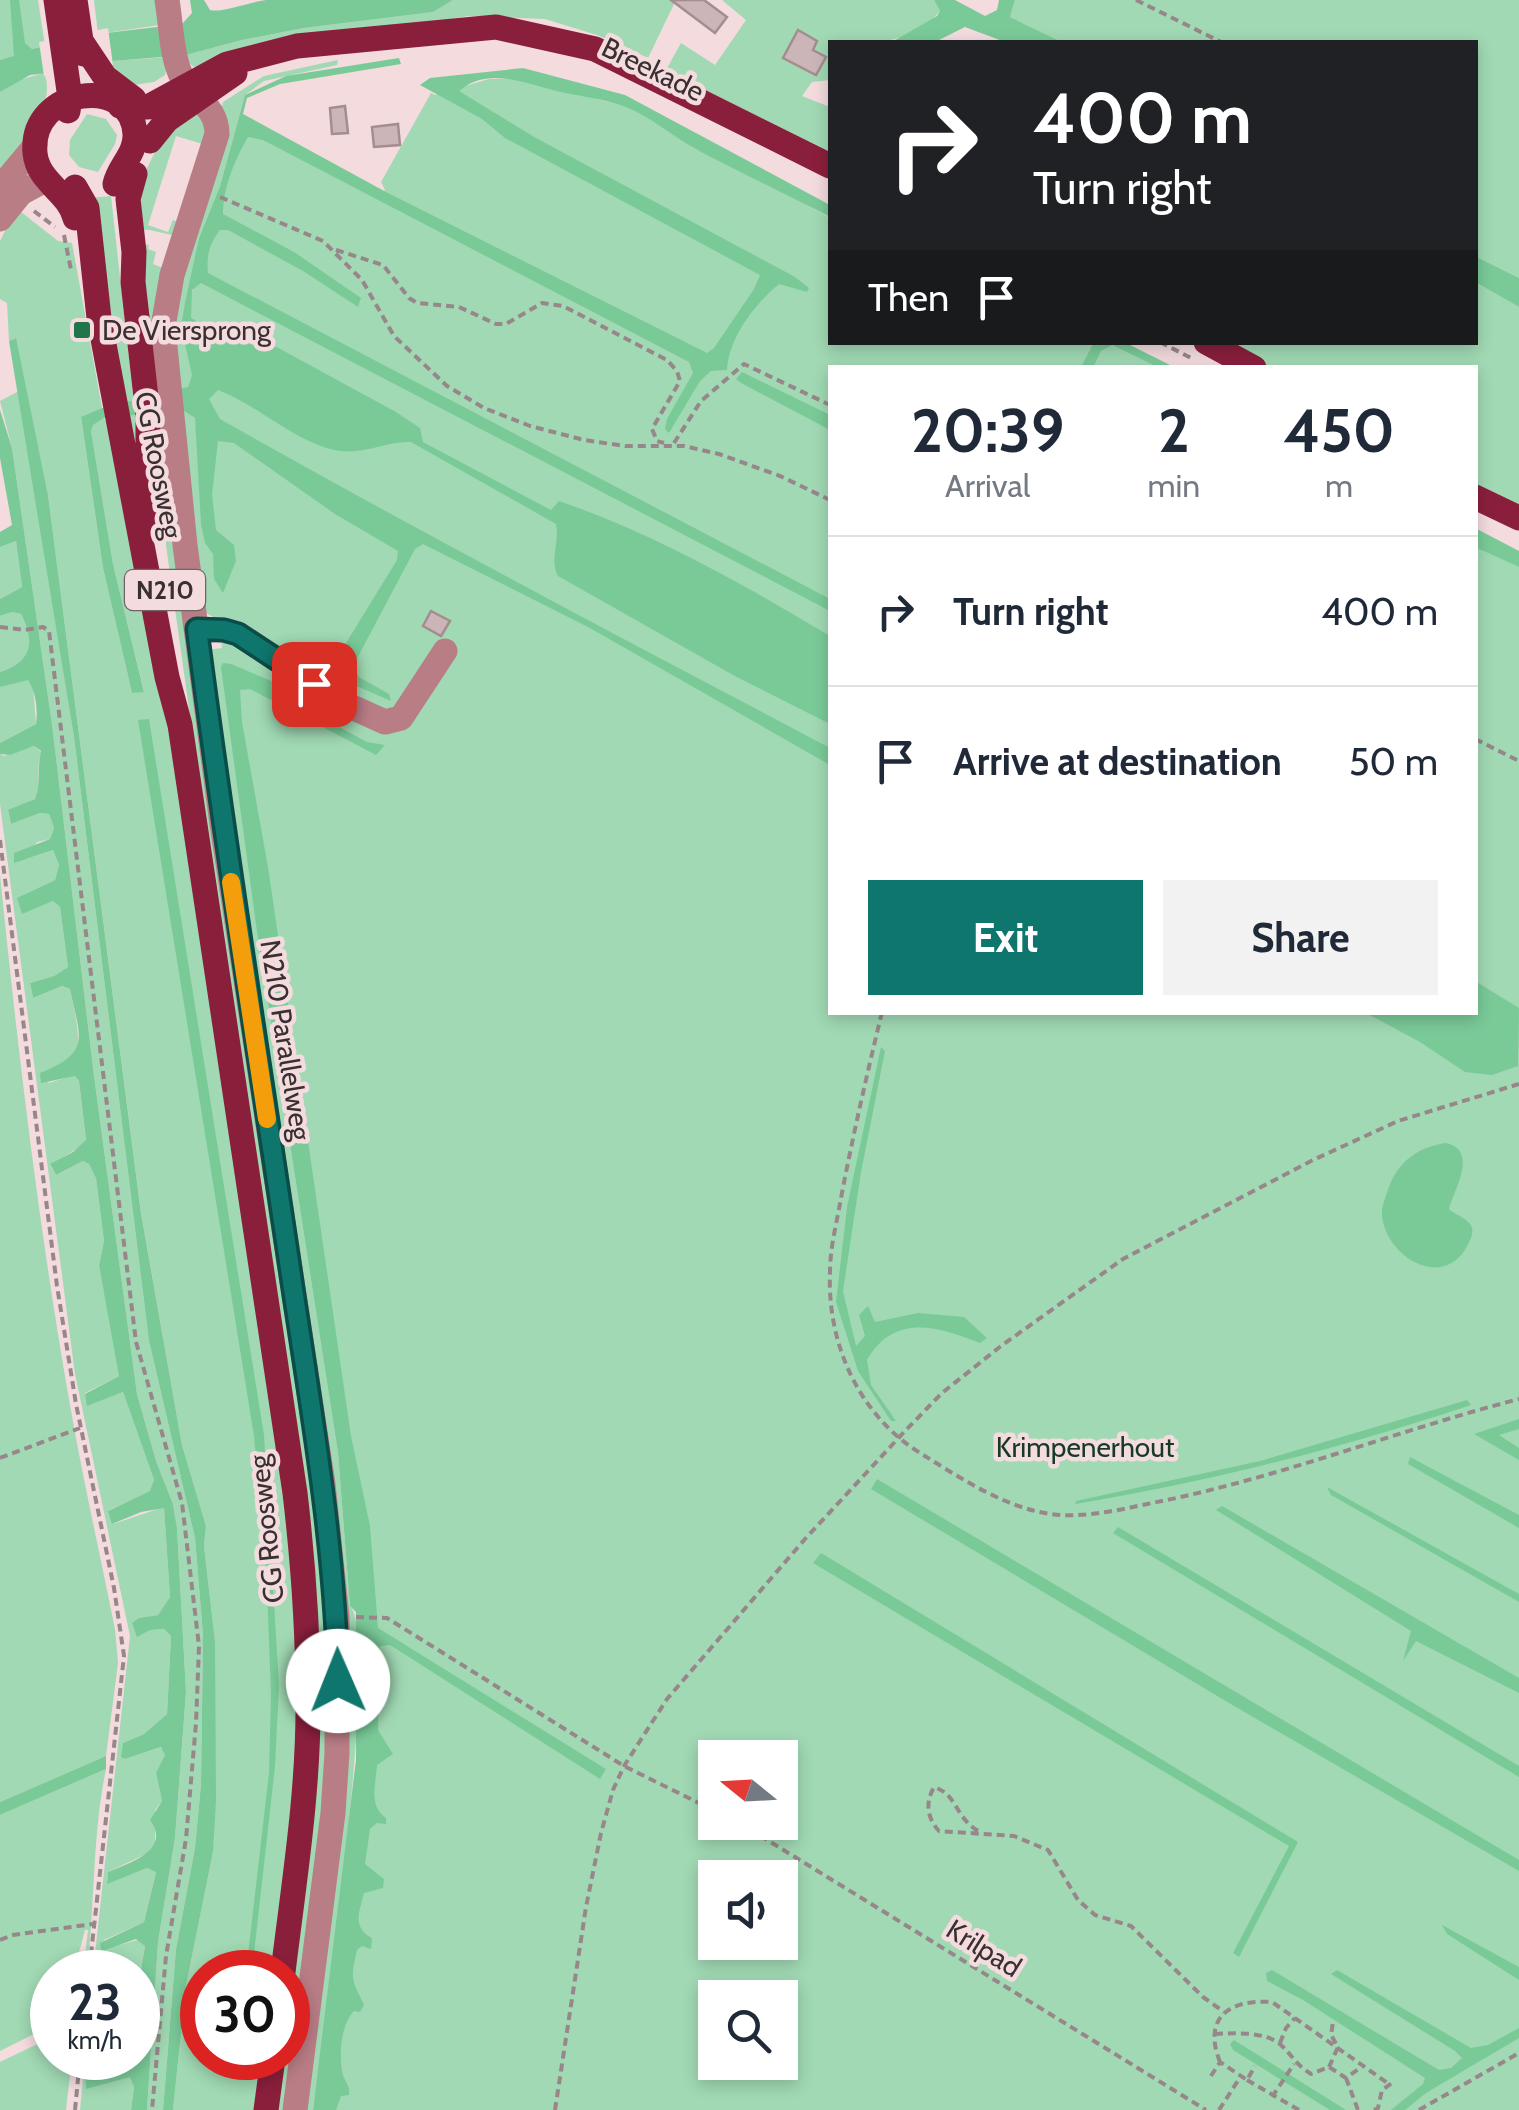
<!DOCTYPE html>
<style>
body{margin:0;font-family:Cabin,sans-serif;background:#f2f2f3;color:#1f2937;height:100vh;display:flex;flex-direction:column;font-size:38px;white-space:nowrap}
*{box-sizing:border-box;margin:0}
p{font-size:32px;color:#747a83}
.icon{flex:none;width:55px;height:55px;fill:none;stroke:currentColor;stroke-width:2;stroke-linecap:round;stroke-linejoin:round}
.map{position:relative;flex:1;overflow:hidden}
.drawer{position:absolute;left:828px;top:365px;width:650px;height:650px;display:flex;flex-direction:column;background:#fff;border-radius:0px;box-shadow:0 5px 15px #0003}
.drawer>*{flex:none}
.top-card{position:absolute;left:828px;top:40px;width:650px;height:305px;border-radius:0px;box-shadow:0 5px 15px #0003;background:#202124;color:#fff;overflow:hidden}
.needle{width:65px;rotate:288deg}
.fabs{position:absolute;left:698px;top:1740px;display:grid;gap:20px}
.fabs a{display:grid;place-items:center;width:100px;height:100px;border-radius:0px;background:#fff;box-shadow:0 5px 15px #0003;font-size:50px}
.speed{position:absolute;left:30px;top:1950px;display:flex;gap:20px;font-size:50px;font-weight:700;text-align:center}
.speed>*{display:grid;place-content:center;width:130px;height:130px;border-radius:50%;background:#fff;box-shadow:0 5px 15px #0003;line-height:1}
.speed small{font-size:25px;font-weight:400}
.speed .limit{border:15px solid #d22;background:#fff;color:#111}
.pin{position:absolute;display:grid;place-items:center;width:85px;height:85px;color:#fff;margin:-42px;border-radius:20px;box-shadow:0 5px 15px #0006}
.me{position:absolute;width:110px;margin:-55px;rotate:359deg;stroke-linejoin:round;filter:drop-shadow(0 0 8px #0008)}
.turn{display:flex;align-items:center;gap:35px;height:210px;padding:0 40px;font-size:45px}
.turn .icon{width:130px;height:130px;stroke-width:2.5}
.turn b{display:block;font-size:70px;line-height:85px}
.then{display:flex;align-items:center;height:95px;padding:0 40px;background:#0003;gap:20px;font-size:38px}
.eta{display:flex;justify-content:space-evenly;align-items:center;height:170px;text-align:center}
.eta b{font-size:60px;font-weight:700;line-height:70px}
.primary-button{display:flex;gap:20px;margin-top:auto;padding:20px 40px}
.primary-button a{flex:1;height:115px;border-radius:0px;background:#0f766e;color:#fff;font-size:40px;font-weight:700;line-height:115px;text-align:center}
.primary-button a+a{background:#f2f2f3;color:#1f2937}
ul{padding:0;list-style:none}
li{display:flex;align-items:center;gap:30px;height:150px;padding:0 40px;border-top:2px solid #e0e1e3}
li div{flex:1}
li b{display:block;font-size:38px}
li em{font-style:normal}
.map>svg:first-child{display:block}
</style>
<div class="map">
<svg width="1519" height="2110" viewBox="0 0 1519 2110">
<rect width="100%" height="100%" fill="#f3dbde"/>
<!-- green -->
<path fill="#a1d9b4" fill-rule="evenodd" d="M0,0H38L45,46L32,49L14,34V57L0,60Z
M94,0H160V25L98,34Z
M453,0H676L648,58L597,35L545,19L469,16L289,45L230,62L194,67L187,61L186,55L242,40L304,28L432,12Z
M722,0H934L940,11C910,47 872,42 830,42V80L812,82L802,96L830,107V154L666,70L681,43L715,65L746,20Z
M1015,0H1519V278L1475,256V42H1062L1010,17Z
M169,57L165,75L154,82L134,85L109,66L112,61Z
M338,60L337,65L264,81L245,95L220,186L199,238L186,312L243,122L383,194L385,190L381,182L431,93L435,95L489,79L514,78L625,106L655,121L692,147L759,178L830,218V342L1094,343V345H1112L1157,367L830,368V1012H1475V546L1519,567V2110H325L357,1867L365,1576L258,939L338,1453L350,1606C381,1639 322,2042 313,2110H302L343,1745L207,650L222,648L219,620L204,612L182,410L195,418L209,548L191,378L188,387L179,390L171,312L223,102L264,76ZM715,1758H780V1822H715ZM715,1878H780V1942H715ZM715,1998H780V2062H715Z
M44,73C58,105 19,152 0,177V92L19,80Z
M197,113L206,119V145L176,136L148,225L168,232L173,220L178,222L176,236L150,230H136L141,181L162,137Z
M87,114L106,119L117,135L115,144L98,172L79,167L69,155L70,140Z
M111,196L140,458L172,674L90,198Z
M16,208L58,241L72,243L102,408L81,418L103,568L132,693L144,691L113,564L91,431L92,425L104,418L109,426L163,694L280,1435L302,1700L275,1972H202V2058H264L257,2110H173L186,1986L213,1852L215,1641L204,1546L206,1526L182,1445L141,1212L48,495L15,338L9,341L7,303L0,299V241Z
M138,244L149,245L148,249L156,252L153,264L163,268L162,280L321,1554L331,1755L291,2110H277L284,2058H288V2027L300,1928L316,1744L213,879L154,460Z
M1475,282L1519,307V509L1475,487V368L1267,367L1222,343L1475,342Z
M19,391L74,737L149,1341L195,1538L203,1635L201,1784L195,1848L176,1949L163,2110H147L158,1942L175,1838L186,1692L177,1528L173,1504L156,1461L137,1394L94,1076L52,724L12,448L0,401Z
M16,541L22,587L0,599V547Z
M12,612L21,614C37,643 31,662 0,672V616Z
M21,680H28L33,686L36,724L0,743V687Z
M34,746L41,752C36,769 41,782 35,799L8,811L11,824L40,813L49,814L54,828L50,839L37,842L26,859L53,850L59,865L55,880L18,898L22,913L53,901L60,907L68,967L54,976L30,983L33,998L62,986L70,989C73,1003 83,1044 75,1054C65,1066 58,1065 48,1083L75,1075L79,1081L86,1141L83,1145L50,1165L56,1175L83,1161L89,1164L96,1177L104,1241L99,1265L118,1362L119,1376L85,1393L88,1405L123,1392L154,1480L151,1491L109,1510L113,1524L164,1507L170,1597L158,1615L139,1618L150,1630L164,1629L171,1636L167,1714L144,1734L123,1743L125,1759L162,1747L166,1755L156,1773L162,1801L155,1810V1844L146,1854L108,1872L107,1883L147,1868L156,1871L144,1922L104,1940L101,1950L141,1939L145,1946L138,1988V1972H93L130,1636L75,1374L0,804V754L4,756Z
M0,875C18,1052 39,1230 70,1405C83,1480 100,1554 115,1629L118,1663L106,1756L0,1802Z
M106,1769C92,1837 95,1905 87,1972H83L88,1930H85L78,1956V1972H52V2025L0,2051V1815Z
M52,2037V2058H72L66,2110H0V2062Z
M85,2058H130L110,2070L86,2079V2088L131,2076L134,2087L131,2110H80Z"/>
<!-- water -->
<path fill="#7aca98" d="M10,0H19L25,43L32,49L98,34L182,24L192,13L190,0H204L210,10C221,13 250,2 266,0H453L433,12L304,28L242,40L186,55L113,61V65L109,66L30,75L0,92V60L14,56Z
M934,0H955L985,16L997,10L999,0H1015L1010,17L1062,42H1005L965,27L935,42H892L937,16L940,11Z
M399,58L401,64L280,84L247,98L243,114L386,192L707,353L714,348L754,289L760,275L505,138L482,119L420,85L430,78L523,68L625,95L830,205V217C785,193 738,172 694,148C671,135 652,118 628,108C607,99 583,97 561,92C528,85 490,65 459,91L536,138L795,277L809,288L807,292L779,284C755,304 729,337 727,370L711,371L700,381L669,433L665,429L667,419L693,373L689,362L263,140L248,137C235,159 223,188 223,214L294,252L361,298L358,307L303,271L228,230H220C210,243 206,256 208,273L830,599V611L201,283L192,290L191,318L211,329L221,321L234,324L396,412L420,428L423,442L551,510L559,501C655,534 743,584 830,636V724L733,675L558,576C549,560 560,542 556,524L411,442C387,441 366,454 340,451C300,446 258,405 218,390L209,399L220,419C421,533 626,640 830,748V765L588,627L423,544L415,549L352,668L359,677L389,694L391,701L352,684L328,721L367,742L385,745L376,755L250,689L240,690L242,722L268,867L351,1436L370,1526L378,1628L606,1769L600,1779L390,1645L380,1646L378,1730L393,1754L377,1765C376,1784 368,1806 386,1818V1824L377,1823L370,1829L365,1864L384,1879L383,1888L364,1893C359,1913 352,1927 372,1938L371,1949L362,1946L357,1950C350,1981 352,1979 364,2005L360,2012L354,2011C341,2025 339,2052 342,2071C344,2083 350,2082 349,2095L341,2096L336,2110H313L356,1760V1612L350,1606L338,1453L258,939L221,667L223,663L231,664L317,700L346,643L397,560L398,551L335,514L234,443L218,441L212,495L216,530L234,545L236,561L223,593L214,579L213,554L205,543L201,524L195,418L182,410L104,418L93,425L91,431L113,564L144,692L132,693L103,568L81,417L102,408L188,387L192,375L181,326L185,303L199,238L220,186L245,95L286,76Z
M1475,256L1519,278V307L1475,282Z
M16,338L48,495L141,1213L182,1445L206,1526L204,1546L215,1641L216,1800L213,1852L186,1986L173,2110H163L176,1949L195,1848L201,1784L203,1635L195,1538L149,1341L74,737L9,341Z
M1094,342L1126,343L1174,367H1157L1112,345L1101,351L1093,367H1081Z
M742,372L830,415V430L741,383L736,379Z
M0,410L12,448L52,724L94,1076L137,1394L156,1461L173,1504L177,1528L186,1692L175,1838L158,1942L147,2110H131L134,2087L130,2077L86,2089V2079C101,2073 124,2058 138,2058V1988L145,1946L136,1939L105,1950H101L100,1943L144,1922L156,1872L147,1868L107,1884L108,1872C129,1863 172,1850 150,1820L162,1801L156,1773L165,1755L161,1747L125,1759L121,1757L123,1743L144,1734L167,1714L171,1636L164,1629L150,1630L137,1637L132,1623L139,1618L158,1615L170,1597L164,1508L141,1512L112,1524L108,1511L150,1491L154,1480L123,1392L87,1406L85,1394L119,1376L99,1265L104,1241L96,1178L89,1164L83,1161L56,1175L50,1164L73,1152L86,1140L79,1081L75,1076L41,1083L40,1073C92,1052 80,1038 70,989L62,986L33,998L30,983L54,976L68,967L60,907L53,901L22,914L17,898L55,880L59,865L53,850L14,863V853L50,839L54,828L49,814L40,813L11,824L8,810L35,799C41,782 37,769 41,751L34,746L10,755L0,754V743L36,724C38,710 36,692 28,680L0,687V672C31,662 36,643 21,614L12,612L0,616V599L22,587L16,541L0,547V532L12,525L0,458Z
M1475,528L1519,551V567L1475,547Z
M149,719L264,1435L279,1687L275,1766L252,1972H246L269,1773L271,1694L266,1562L254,1436L138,720Z
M1475,981L1519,1008L1518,1066L1492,1075L1465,1072L1420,1042L1366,1013L1475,1012Z
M881,1047L885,1051L861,1172L843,1291L856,1346L865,1336L859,1315L868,1306L875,1322L918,1313L964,1317L987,1338L980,1343C937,1326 894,1313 867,1360L871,1385L896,1421H891L858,1371L836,1302L847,1207Z
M1446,1143C1479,1150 1454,1190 1449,1209C1455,1215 1470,1219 1472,1228C1474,1236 1468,1244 1465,1250C1437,1292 1379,1250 1382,1209C1383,1203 1387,1193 1389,1187C1399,1160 1419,1147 1446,1143Z
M1467,1400L1471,1405C1342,1448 1209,1482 1075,1504L1076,1501L1260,1461Z
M1519,1419V1429L1499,1435L1519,1448V1460L1474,1434Z
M1410,1457L1519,1515V1528L1408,1464Z
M877,1479L1519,1860V1871L1229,1703L871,1489Z
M1327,1487L1519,1594V1602L1331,1495Z
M1222,1506L1519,1678V1693L1416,1641L1403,1661L1411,1631L1216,1510Z
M1118,1527L1519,1766V1777L1113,1533Z
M821,1553L1298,1842L1239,1957L1233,1953L1289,1846L813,1563Z
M106,1756V1769L0,1815V1802Z
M1442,1925L1519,1967V1980L1447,1934Z
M1272,1970L1439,2070L1451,2068L1462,2058L1455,2051L1331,1974L1337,1970L1471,2048L1488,2045L1519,2028V2038L1426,2093L1405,2110H1391L1423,2084L1425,2078L1303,2000L1267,1981L1266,1973Z
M1234,2040L1346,2110H1330L1233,2050L1230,2044Z"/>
<!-- pier -->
<path fill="#f3dbde" d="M108,28L113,65L44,76L39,42Z"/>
<!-- building -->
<path fill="#ccb5b8" stroke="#a38d8f" stroke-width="2.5" d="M671,0H704L727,17L715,33Z
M798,30L817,41L813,50L826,57L816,75L783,58Z
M345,106L348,133L332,134L330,108Z
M398,124L400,145L374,147L372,127Z
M431,611L450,621L441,636L423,626Z"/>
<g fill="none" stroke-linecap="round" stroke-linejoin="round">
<!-- path -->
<path stroke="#98878a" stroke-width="4" stroke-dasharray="8 5" stroke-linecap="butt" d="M1136,0L1221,42
M220,197L323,241L362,280L394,336L447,386L484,408L530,426L584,440L625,446H684L719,454L780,476L830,500
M34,211L55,227
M64,235L71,270
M336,250L383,265L409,298L417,303L459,307L496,324H506L542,303L563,306L667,360L677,371L680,381L652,429L657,441L664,443
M1160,342L1191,358
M674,443L701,401L744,364L830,405
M0,627L25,630L43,627L49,631L136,1342L182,1503L199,1646L196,1723L186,1839L166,1956L152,2110
M1475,739L1519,761
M0,840L57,1286L76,1404L114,1588L124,1656L89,1972
M882,1012C867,1074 853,1135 841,1198C837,1222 830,1247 830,1272C827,1344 859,1415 920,1453C959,1477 1003,1507 1050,1514C1087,1519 1126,1508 1162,1501C1284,1476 1399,1430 1519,1399
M0,1458L80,1428
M356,1617L387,1618L624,1766L715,1811
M738,1822L1206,2110
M978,1831C954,1816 958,1795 934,1787C925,1803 927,1818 939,1831L1014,1836L1048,1850L1078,1900L1095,1915L1131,1926L1203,1997L1224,2012
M0,1940L13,1935L93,1924
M1215,2034C1233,2033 1266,2031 1281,2045C1293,2056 1295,2064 1311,2074L1329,2067L1346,2078L1364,2065
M1280,2043L1286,2028L1295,2018
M1220,2062C1202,2017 1230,1999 1272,2002L1389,2084
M1329,2067L1338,2047L1331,2035L1333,2022
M1211,2076L1220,2062L1247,2080L1255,2066
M1346,2078L1358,2110
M1247,2080L1299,2110
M1272,2097L1294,2064
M75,2110L80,2058
M555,2110L586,1907L601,1833L613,1790L624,1766L667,1699L805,1539L905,1431L942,1393L1001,1346L1123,1259L1313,1160L1398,1121L1519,1084
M1219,2110L1241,2076
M1374,2110L1378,2108L1382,2090L1395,2081
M1419,2110L1519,2053"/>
<!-- minor -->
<path stroke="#b97d86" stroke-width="25" d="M167,0C171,23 171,52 180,73C190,98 217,104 217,134L172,275L163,327L185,545L222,824L323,1484L337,1617V1753L333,1813L295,2110
M0,188L35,146
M0,219L21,193L45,180
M197,629L224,630L238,634L345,704L385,722L401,718L445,651"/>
<!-- major -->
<path stroke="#8a1f3c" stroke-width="25" d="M56,0L70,98L68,111
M75,0L83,54
M81,41L105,77L134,99
M120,106L148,107L227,64L297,46L496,27L595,49L830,166
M150,141L167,120L235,73
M135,174L128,199L134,252L133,282L148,415V455L156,527
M75,187L87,208L99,318L167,677L180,725L295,1493C303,1561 308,1630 308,1699C309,1790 294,1882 283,1972
M75,218C68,191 38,183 35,153C29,87 132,74 135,134C136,154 119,166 115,184
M1206,342L1254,368
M1475,497L1519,518
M266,2110L273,2058"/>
</g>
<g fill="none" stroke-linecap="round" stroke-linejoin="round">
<!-- route casing -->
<g stroke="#0a4d48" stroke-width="25">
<path id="route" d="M314,684L238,634L224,630L197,629C225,847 260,1065 292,1282C312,1415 335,1546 338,1681"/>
</g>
<!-- route -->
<use href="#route" stroke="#0f766e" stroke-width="18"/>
<!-- slow -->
<path stroke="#f59e0b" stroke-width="18" d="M231,882L267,1119"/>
</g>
<!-- markers -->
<rect fill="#217649" stroke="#f3dbde" stroke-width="4" x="72" y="320" width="20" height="20" rx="5"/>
<g text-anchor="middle" stroke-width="9" stroke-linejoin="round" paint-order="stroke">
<!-- shield labels -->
<rect fill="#f3dbde" stroke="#726366" stroke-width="2.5" x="125" y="570" width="80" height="40" rx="8"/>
<g font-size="25" font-weight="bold" fill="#3a3032">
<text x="165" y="599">N210</text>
</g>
<!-- street labels -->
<g font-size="28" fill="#3a3032" stroke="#f3dbde">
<text transform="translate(653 69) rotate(26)" y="10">Breekade</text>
<text transform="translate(159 465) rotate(79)" y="10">CG Roosweg</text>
<text transform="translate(286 1040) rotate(81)" y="10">N210 Parallelweg</text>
<text transform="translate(266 1529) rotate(-96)" y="10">CG Roosweg</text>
<text transform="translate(984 1948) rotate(32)" y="10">Krilpad</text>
</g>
<!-- poi labels -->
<g font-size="28" fill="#3a3032" stroke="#f3dbde" text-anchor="start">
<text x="102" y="340">De Viersprong</text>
</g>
<!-- park labels -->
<g font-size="28" fill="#173a25" stroke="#f3dbde">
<text x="1085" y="1457">Krimpenerhout</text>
</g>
</g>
</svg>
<div class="fabs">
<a><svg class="needle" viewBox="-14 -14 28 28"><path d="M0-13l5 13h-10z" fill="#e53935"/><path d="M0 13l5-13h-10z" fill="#747a83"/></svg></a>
<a><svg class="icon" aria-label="sound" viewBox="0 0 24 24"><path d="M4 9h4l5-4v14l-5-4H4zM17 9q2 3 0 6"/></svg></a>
<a><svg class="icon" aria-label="search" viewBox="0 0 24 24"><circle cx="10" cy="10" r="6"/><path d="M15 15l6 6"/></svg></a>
</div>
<div class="speed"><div>23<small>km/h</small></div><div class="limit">30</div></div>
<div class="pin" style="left:314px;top:684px;background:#d93025"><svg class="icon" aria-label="arrive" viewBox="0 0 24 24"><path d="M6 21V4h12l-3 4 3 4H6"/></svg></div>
<svg class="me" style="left:338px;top:1681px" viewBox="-20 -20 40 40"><circle r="19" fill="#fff"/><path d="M0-13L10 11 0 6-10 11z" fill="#0f766e"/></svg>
<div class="top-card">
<div class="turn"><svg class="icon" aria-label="right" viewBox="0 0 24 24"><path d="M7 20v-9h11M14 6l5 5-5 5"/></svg><div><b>400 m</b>Turn right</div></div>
<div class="then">Then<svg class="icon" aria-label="arrive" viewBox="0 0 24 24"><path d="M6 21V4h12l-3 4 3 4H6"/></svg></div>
</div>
<section class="drawer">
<div class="eta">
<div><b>20:39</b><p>Arrival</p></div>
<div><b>2</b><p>min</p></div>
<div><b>450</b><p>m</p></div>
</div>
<ul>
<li><svg class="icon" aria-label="right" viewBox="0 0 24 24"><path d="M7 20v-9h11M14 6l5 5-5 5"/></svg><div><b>Turn right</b></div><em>400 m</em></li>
<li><svg class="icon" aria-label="arrive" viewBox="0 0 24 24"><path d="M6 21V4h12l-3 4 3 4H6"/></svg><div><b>Arrive at destination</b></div><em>50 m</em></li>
</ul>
<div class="primary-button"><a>Exit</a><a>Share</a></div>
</section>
</div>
